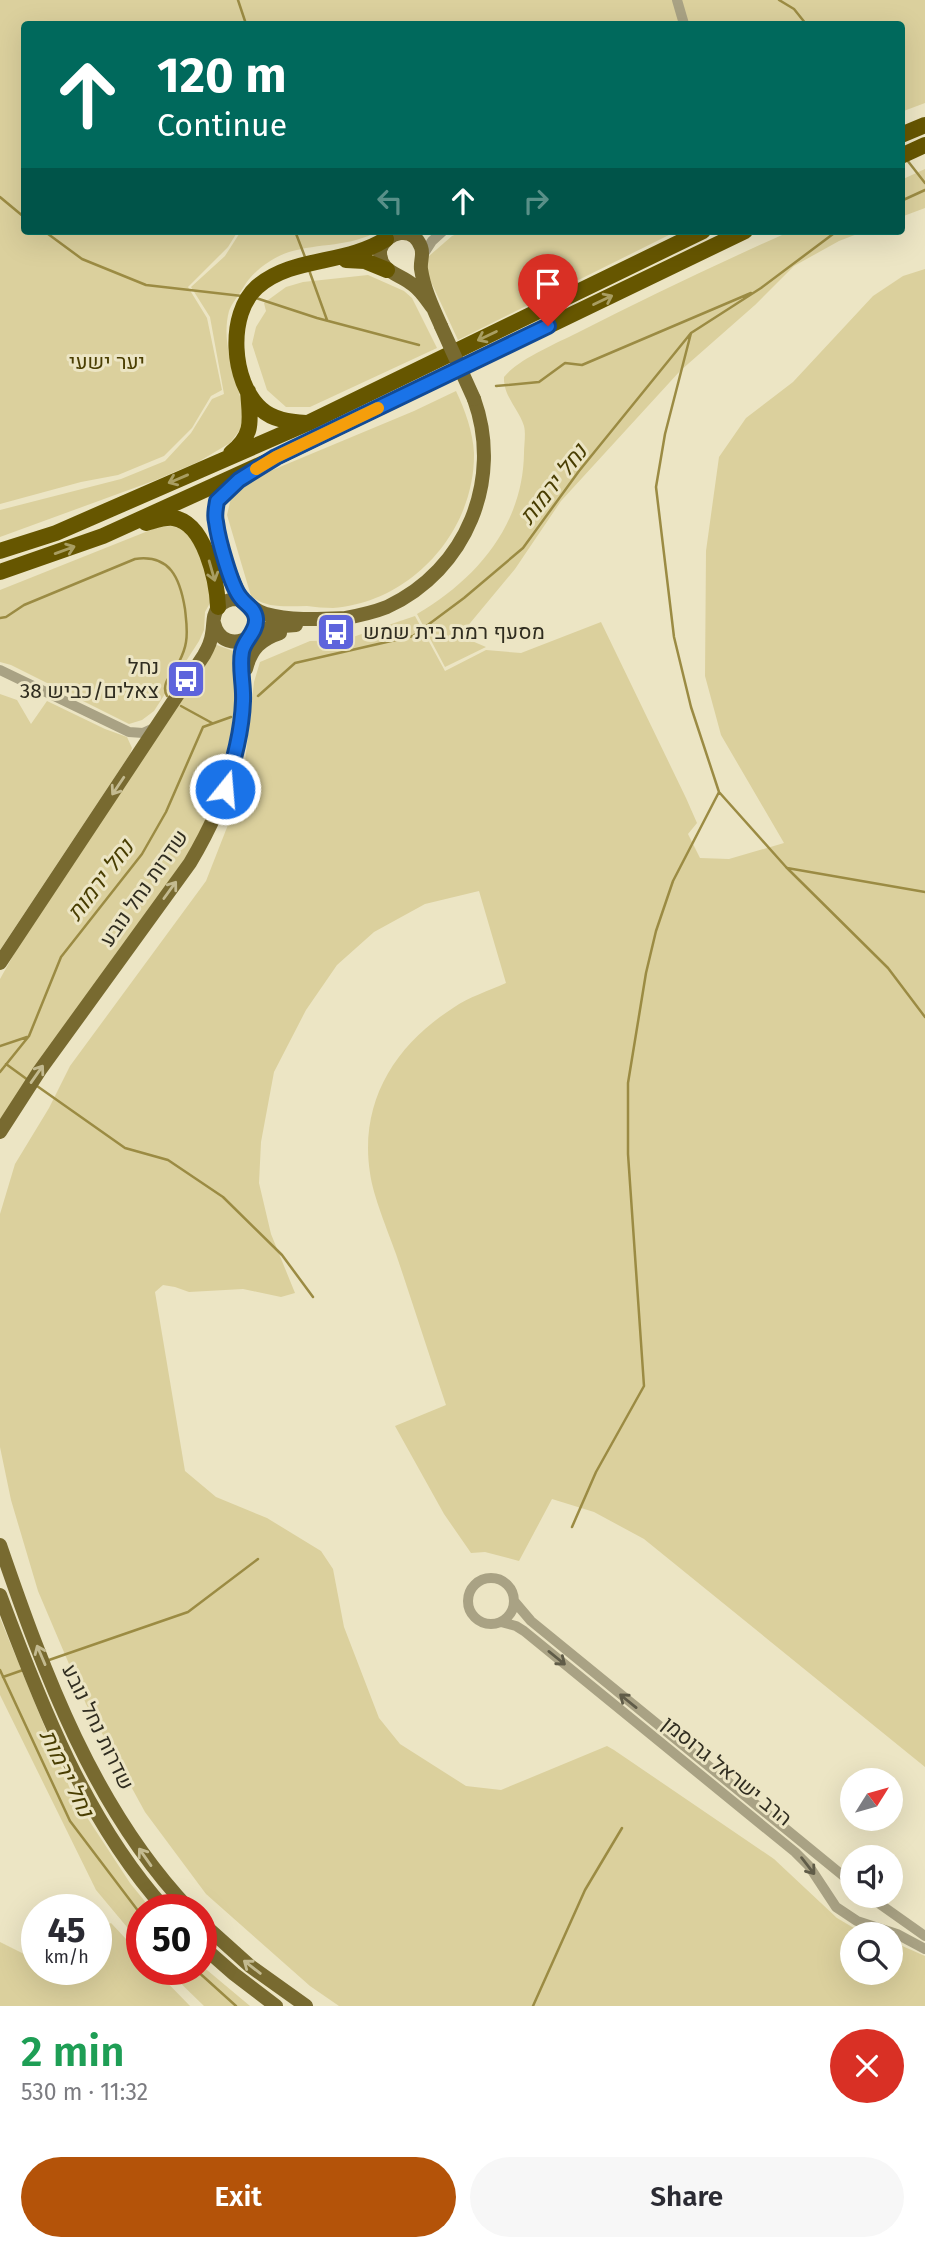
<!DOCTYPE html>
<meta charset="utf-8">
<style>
body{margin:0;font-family:"Fira Sans",Heebo,sans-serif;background:#f7f7f7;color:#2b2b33;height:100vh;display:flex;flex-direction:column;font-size:26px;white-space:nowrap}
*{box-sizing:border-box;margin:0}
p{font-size:23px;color:#7c7c81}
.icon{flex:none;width:38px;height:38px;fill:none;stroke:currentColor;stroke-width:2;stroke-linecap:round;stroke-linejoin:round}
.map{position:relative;height:2006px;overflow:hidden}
.details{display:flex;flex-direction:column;background:#fff;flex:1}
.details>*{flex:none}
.top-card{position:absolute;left:21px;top:21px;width:884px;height:214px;border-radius:7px;box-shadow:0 7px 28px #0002;background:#00695c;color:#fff;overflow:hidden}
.needle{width:46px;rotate:53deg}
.fabs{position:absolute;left:840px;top:1768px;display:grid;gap:14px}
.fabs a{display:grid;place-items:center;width:63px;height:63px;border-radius:50%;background:#fff;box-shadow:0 7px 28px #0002;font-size:35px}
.speed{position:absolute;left:21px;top:1894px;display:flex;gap:14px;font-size:35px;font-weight:700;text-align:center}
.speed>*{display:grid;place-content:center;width:91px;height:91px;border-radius:50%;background:#fff;box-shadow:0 7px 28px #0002;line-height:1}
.speed small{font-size:18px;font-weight:400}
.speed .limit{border:10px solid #d22;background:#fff;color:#111}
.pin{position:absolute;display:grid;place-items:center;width:60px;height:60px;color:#fff;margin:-72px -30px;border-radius:50% 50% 50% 0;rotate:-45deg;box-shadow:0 0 7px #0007}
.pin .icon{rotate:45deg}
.me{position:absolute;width:77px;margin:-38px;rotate:17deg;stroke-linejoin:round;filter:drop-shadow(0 0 5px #0008)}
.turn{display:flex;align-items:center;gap:24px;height:147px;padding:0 21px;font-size:32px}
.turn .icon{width:91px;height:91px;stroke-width:2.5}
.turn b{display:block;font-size:49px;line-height:60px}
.lanes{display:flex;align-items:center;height:66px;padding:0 21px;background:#0003;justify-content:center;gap:35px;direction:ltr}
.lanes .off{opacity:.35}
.round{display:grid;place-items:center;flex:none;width:74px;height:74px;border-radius:37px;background:#f7f7f7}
.overview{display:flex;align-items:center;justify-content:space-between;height:119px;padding:0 21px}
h1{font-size:42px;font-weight:600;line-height:52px;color:#1e9e55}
.button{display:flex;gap:14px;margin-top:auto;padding:14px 21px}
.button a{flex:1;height:80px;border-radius:42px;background:#b45309;color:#fff;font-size:28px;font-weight:600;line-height:80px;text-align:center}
.button a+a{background:#f7f7f7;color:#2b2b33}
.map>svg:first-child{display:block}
</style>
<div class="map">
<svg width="925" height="2006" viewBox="0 0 925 2006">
<rect width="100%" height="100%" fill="#ece5c4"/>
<!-- green -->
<path fill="#dbd09d" d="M0,0H925V103L901,112V24H24V231H238L228,247L188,287L207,318L222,390L211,396L192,428L164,456L118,475L81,482L0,504Z
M925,169V208L901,217V180Z
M241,231H378C351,247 319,243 289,252C271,258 252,272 243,288C239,295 232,303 229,311C219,349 242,387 245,423L230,443L198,462L156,480L0,537V510L121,479L165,461L191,433L212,399L224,394L210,317L191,287L225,256Z
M464,231H677L458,340L426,271L429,256L452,236Z
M791,231H865L839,241L794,266L755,305L680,371L561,501L515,569L466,628L472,641L486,647L445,667L417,614C477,579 523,525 524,453C524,445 526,434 524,426C519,409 503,396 504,377C517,360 557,343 577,333C648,297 719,263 791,231Z
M925,269V1767L644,1539L594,1512L552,1499L519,1561L485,1552L471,1553L444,1514L395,1426L446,1405C429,1355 413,1304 396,1254C388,1231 373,1196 370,1173C359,1102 395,1045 453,1008C469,997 488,991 506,983L479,891L425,904L374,932L337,965L306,1010L274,1072L261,1142L259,1183L271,1234L295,1293L281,1297L243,1289L189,1292L175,1287L163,1285L155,1292L185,1471L216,1497L267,1518L321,1551L333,1569L344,1627L379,1718L400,1744L466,1786L501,1790L607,1746L614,1750L774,1859L837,1918L864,1934H852V1972H891V1941L925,1956V2006H339L310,1986L206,1894L145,1812L86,1704L38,1591L11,1500L0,1447V1214L15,1164L49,1108L70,1066L206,881L242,789L254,682L260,662L310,641L344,640L415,616L445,671L486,650L521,653L601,622L686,798L697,823L688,834L700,858L729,859L784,843L721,735L705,676L706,551L719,457L746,418L793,382L873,296L903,276Z
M368,275L404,291L412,298L437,348L310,407H286L267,390L252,344L256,327L266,311L264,303L286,287L303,282Z
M456,391C465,410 473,432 474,453C475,531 412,602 333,608C325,608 315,607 307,606C287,606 267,609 251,596L227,515L231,498L238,490L263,474L414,411Z
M171,526L190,531L209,576L210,603L205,612L204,630L199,641L154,711L142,720L129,724L11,665L0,662V590L158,527Z
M214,644L239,653L235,745L202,835L0,1122V979L22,940Z
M0,694L17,700L31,724L47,701L105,729L127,737L132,748L130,754L0,950Z
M0,1618L73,1796L130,1883L151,1909H142V1945L96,1890L0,1695Z
M111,1923L142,1956V1969H154L190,2006H0V1942L34,1959H37V1969H96V1930Z
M201,1964V1965L250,2006H204L166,1969H201Z"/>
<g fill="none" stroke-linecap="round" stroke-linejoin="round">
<!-- stream -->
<path stroke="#9b8b43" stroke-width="2.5" d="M238,0L246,24
M779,0L794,9L806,24
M907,160L925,183
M0,197L24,217
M901,201L925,190
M44,231L82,259L146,285L242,296
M295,231L305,257
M309,270L327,320
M256,298L317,318L419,345
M691,333L665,434L656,487L674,637L691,707L719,792L786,867L888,968L925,1017
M496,386L539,382L565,363L582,365L751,293
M0,618L6,617L24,605L135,559C170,554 180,578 185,609C186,619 188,631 186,642C185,649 182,656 179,662C173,673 160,683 167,696
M258,696L295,663L413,636L464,598L523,548L579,471L691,333L761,288L837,231
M181,706L212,723
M787,868L925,892
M0,1046L27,1037
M6,1064L28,1080
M0,1072L29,1036L61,957L142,854L166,812L203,727L231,717
M37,1086L125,1148L168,1160L223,1197L282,1255L313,1297
M572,1527L596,1472L644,1386L628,1154V1083L646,973L656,931L673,881L719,792
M49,1660L188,1612L258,1559
M0,1670L70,1821L142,1916
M3,1677L23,1670
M195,1969L236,2006
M533,2006L585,1890L622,1828"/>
<!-- minor -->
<path stroke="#a9a284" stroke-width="10" d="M677,0L684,24
M423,255L432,241L443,231
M0,670L129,732L143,733L156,727
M468 1601a23 23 0 1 1 46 0a23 23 0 1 1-46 0Z
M514,1601L531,1621L852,1883
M501,1622L516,1626L524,1631L795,1852L809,1866L836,1907L857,1921L897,1934L925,1949
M867,1895L925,1936"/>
<!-- major -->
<path stroke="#786a30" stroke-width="14" d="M432,307C426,299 421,291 413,285C399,273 379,273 380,250C387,231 413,225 421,247C424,255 420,261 421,269C424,289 433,308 441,326
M341,619C357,616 372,613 387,607C467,570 503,479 474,399
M214,623C218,641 235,647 250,636
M251,634L270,627L296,625
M246,669C251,649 261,639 280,633
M0,963L204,655C208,648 211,642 212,634C214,625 212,615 218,608C222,602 230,599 237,599C248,601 254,611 266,614C291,621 322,619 348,618
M0,1132L40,1070L190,863C215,821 235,774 241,725C244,697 236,665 247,638
M0,1545C44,1673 94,1809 189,1909
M0,1595C41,1705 86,1821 165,1909
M201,1922L250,1966L306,2006
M201,1945L234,1974L276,2006"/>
<!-- highway -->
<path stroke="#665600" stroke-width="16" d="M901,135L925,125
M901,156L925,145
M346,260L365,261L387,270
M306,423C290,422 273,420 261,409C231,382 227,314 257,287C292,256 346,265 386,239
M231,453C255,434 250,419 248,391
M238,480C231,486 222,492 218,500C208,519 231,582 242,601
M146,523C154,521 164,517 173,518C205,522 217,581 218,607
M0,551L56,533L308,423L703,231
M0,572L103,536L277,457L745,231"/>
<!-- major-bridge -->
<path stroke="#786a30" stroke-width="14" d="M441,326L474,399"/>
</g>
<!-- one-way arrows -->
<defs><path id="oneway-shaft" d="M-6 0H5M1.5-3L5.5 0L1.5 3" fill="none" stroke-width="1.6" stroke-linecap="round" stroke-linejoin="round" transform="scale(1.75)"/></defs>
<g stroke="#a99e62">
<use href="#oneway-shaft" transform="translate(603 300) rotate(-26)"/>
<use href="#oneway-shaft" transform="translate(487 336) rotate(154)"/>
<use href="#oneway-shaft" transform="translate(178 479) rotate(157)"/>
<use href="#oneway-shaft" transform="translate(65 550) rotate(-20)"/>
<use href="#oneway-shaft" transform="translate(212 571) rotate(74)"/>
</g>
<g stroke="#c3ba90">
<use href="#oneway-shaft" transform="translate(118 786) rotate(124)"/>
<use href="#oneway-shaft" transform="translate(170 890) rotate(-54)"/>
<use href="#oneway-shaft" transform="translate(37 1074) rotate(-55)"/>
<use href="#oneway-shaft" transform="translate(41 1655) rotate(-113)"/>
<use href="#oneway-shaft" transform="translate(145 1857) rotate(-125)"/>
<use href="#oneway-shaft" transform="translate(252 1967) rotate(-142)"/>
</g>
<g stroke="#605c48">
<use href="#oneway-shaft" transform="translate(557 1658) rotate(39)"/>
<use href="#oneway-shaft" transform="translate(628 1701) rotate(-141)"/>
<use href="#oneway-shaft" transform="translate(808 1866) rotate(52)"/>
</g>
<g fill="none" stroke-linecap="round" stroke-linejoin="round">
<!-- route casing -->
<g stroke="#114b97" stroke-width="18">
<path id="route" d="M225,789C234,760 242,731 243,701C244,685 239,668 242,652C244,640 257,632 256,619C255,608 246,605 241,598C231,587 218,538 216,522C214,515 216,508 217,501L239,480L276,457L548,326"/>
</g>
<!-- route -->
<use href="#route" stroke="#1a73e8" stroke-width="12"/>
<!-- slow -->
<path stroke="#f59e0b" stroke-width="12" d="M256,469L276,457L378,408"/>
</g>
<!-- icons -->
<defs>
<g id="bus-square" transform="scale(2.0125)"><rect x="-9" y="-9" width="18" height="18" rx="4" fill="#5e64dc" stroke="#ece5c4"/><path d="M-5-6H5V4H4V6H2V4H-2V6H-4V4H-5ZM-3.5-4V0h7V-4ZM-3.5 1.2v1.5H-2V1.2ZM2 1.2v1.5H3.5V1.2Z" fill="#fff"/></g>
</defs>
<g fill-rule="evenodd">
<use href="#bus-square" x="336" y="632"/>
<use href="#bus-square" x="186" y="679"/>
</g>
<g text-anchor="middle" stroke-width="6" stroke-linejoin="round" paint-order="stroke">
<!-- park labels -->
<g font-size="21" fill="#4b3f03" stroke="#ece5c4">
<text x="107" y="369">יער ישעי</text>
</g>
<!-- poi labels -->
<g font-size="21" fill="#302d20" stroke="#ece5c4" text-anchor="start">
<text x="363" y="639">מסעף רמת בית שמש</text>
<text x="159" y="674" text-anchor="end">נחל<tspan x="159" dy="24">צאלים/כביש 38</tspan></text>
</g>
<!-- street labels -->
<g font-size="21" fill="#302d20" stroke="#ece5c4">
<text transform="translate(144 888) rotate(-55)" y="7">שדרות נחל נובע</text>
<text transform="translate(98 1727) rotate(64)" y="7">שדרות נחל נובע</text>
<text transform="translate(727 1771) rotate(39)" y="7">הרב ישראל גרוסמן</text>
</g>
<!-- water labels -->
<g font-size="23" font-style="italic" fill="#483d00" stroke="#ece5c4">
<text transform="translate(553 484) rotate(-52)" y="8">נחל ירמות</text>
<text transform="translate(100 880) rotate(-53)" y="8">נחל ירמות</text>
<text transform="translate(67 1773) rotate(64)" y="8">נחל ירמות</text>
</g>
</g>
</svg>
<div class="fabs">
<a><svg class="needle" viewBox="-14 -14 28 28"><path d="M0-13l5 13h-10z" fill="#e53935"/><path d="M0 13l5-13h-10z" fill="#7c7c81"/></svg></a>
<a><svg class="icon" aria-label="sound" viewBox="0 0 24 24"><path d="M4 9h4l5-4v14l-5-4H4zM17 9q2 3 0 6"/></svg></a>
<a><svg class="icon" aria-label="search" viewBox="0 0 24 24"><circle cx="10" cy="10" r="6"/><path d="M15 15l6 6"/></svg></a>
</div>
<div class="speed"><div>45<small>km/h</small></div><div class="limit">50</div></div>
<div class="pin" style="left:548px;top:326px;background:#d93025"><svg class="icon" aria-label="arrive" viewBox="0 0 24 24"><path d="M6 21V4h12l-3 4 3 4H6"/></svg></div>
<svg class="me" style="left:225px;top:789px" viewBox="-20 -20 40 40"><circle r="17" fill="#1a73e8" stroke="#fff" stroke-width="3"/><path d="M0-11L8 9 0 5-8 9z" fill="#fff"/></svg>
<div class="top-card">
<div class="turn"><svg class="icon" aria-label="ahead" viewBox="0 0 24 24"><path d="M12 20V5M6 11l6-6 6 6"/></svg><div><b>120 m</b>Continue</div></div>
<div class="lanes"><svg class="icon off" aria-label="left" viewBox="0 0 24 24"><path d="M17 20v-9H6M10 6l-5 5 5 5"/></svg><svg class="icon" aria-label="ahead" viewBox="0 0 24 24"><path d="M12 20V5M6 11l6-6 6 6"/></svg><svg class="icon off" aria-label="right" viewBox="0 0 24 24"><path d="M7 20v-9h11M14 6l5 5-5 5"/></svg></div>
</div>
</div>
<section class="details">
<div class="overview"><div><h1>2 min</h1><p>530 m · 11:32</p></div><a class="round" style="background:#d93025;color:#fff"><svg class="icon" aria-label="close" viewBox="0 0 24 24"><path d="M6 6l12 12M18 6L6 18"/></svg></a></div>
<div class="button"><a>Exit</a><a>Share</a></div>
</section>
